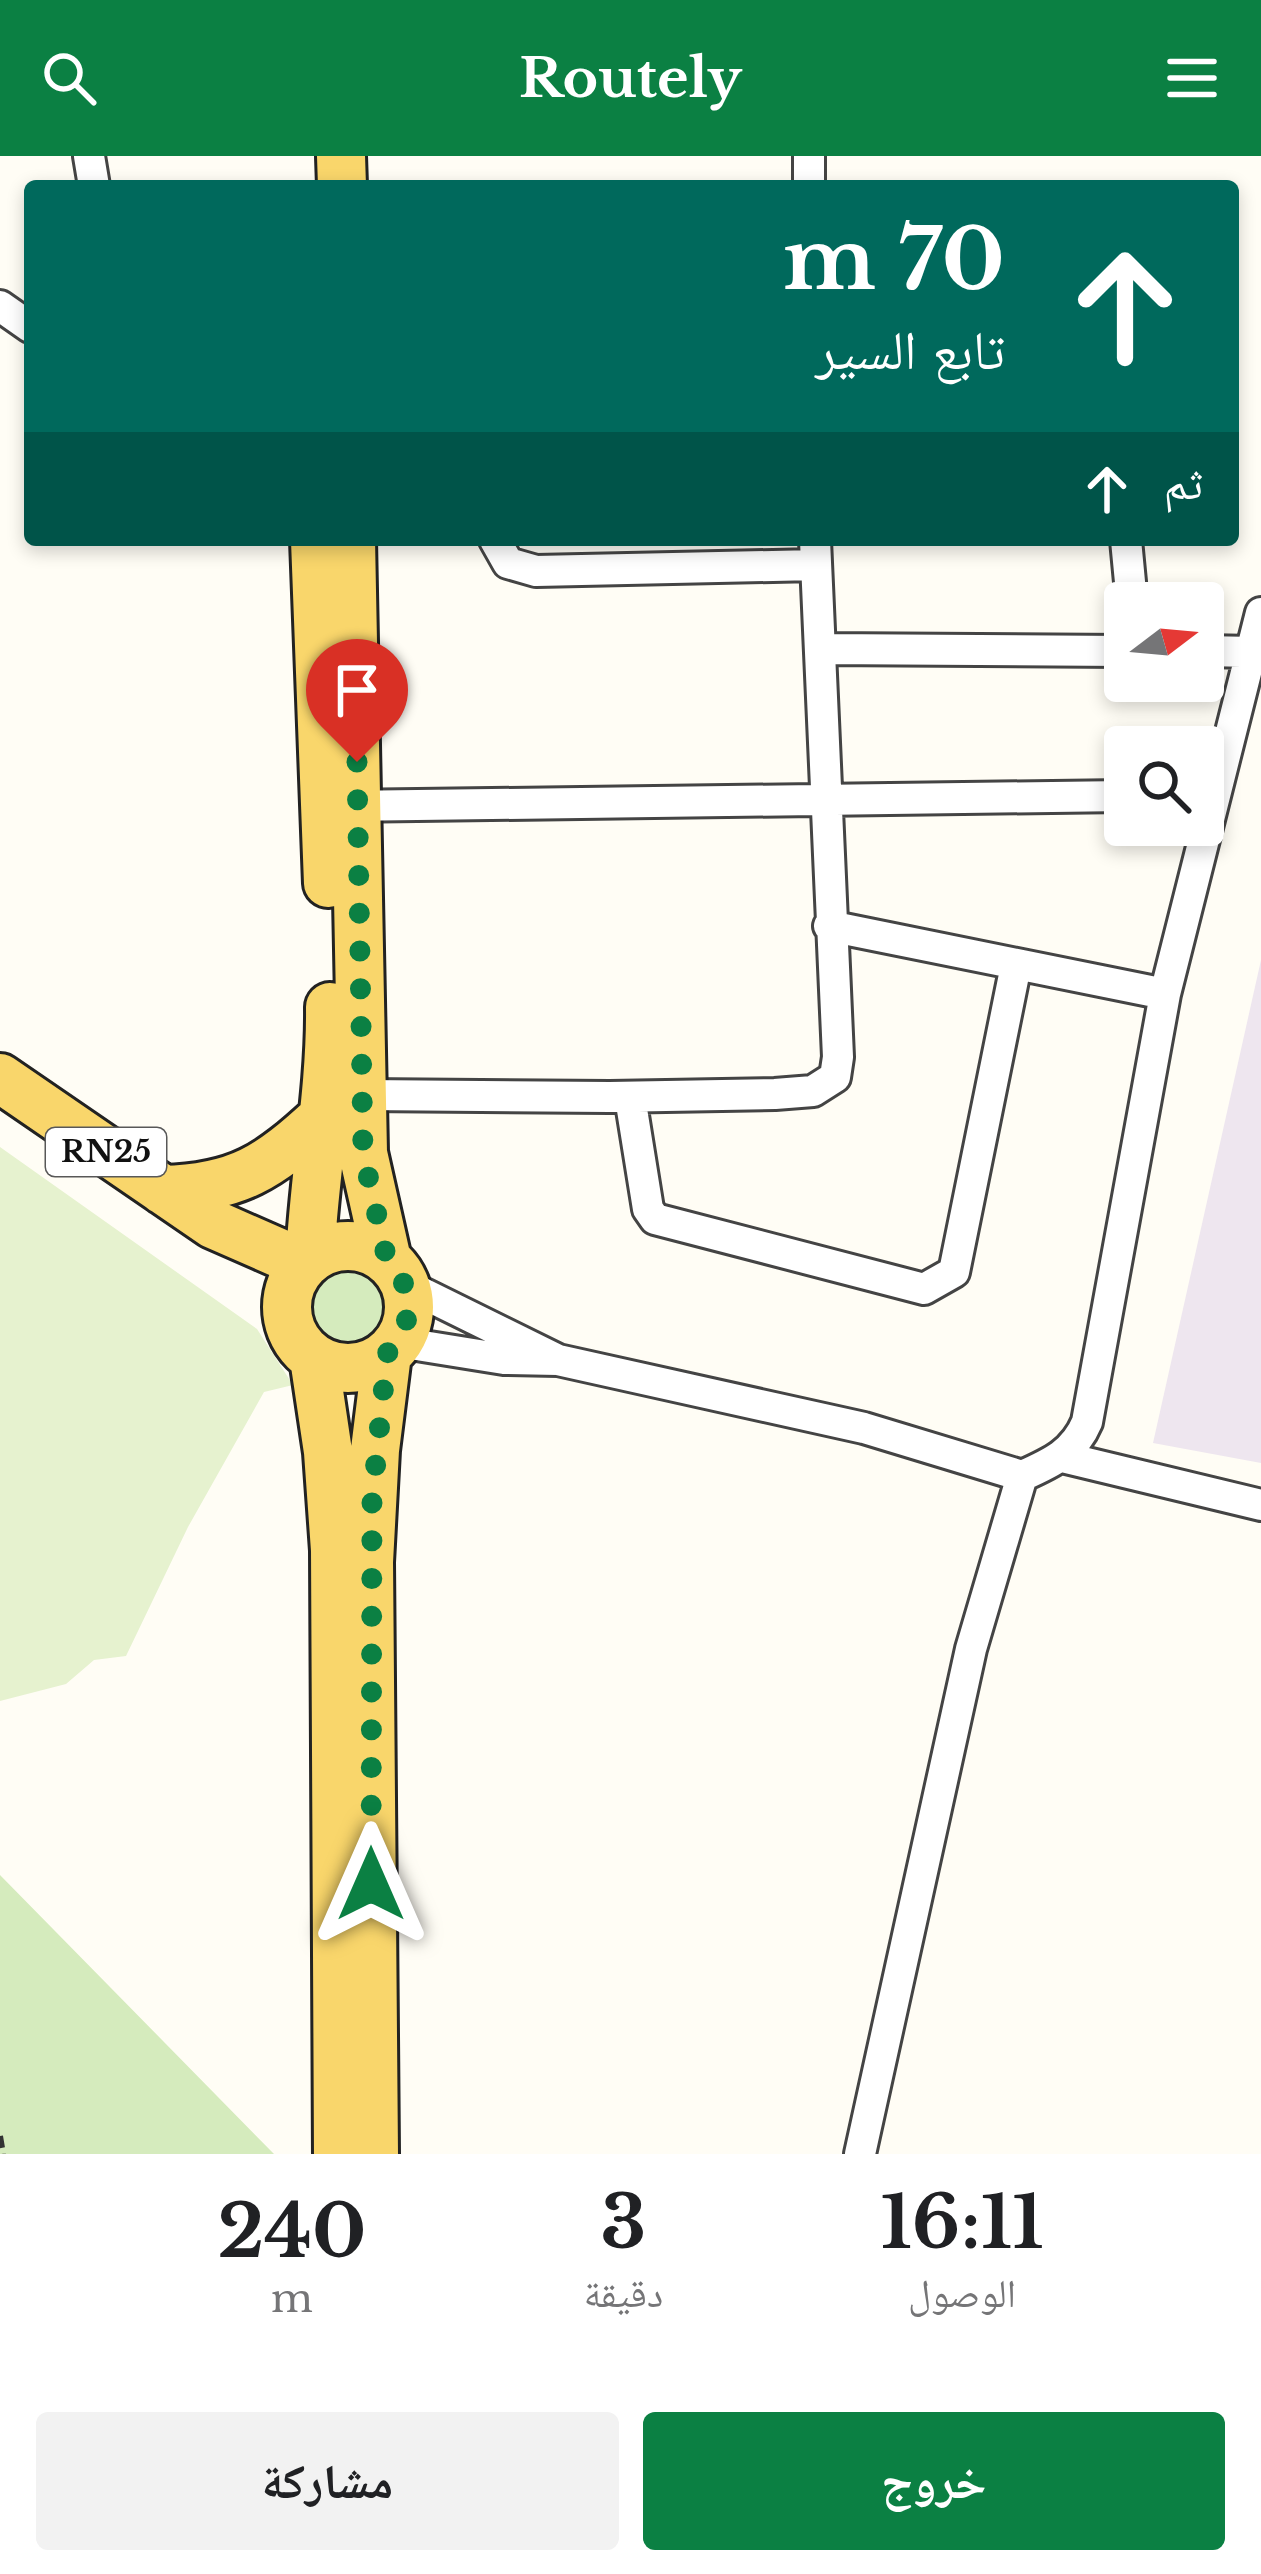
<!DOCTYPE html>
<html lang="ar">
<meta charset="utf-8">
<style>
body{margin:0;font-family:"Libre Baskerville","Noto Naskh Arabic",serif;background:#f2f2f2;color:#202124;direction:rtl;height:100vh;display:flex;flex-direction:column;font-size:45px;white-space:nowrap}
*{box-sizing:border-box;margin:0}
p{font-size:39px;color:#757577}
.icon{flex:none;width:66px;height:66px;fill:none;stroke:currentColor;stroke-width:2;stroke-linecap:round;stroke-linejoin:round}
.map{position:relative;height:1998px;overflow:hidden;direction:ltr}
.drawer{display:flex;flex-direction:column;background:#fff;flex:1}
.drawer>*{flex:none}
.top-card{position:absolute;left:24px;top:24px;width:1215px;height:366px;border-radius:12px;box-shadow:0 6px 18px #0003;direction:rtl;background:#00695c;color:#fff;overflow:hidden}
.needle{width:78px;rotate:74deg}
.buttons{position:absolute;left:1104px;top:426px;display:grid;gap:24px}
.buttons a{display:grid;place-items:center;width:120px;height:120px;border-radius:12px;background:#fff;box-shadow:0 6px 18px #0003;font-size:60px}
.pin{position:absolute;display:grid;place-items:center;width:102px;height:102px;color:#fff;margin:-123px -51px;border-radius:50% 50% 50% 0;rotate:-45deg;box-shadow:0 0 12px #0007}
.pin .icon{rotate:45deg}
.me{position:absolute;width:132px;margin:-66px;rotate:0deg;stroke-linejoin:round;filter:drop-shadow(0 0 9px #0008)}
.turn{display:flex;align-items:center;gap:42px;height:252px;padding:0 36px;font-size:54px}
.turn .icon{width:156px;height:156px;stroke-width:2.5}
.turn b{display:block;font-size:84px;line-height:102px}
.then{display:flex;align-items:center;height:114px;padding:0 36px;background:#0003;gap:24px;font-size:45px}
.eta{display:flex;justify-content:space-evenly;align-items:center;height:204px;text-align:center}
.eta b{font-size:72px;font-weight:700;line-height:84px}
.button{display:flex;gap:24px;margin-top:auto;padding:24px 36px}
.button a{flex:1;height:138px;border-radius:12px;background:#0b8043;color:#fff;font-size:48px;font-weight:700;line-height:138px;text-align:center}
.button a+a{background:#f2f2f2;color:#202124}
header{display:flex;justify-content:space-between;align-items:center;height:156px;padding:0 36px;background:#0b8043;color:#fff;font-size:54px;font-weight:700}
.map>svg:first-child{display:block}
</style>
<header><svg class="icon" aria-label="menu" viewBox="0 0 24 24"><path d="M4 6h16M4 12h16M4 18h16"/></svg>Routely<svg class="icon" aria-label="search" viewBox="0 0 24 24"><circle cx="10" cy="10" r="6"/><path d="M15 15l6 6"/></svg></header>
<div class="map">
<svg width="1261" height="1998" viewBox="0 0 1261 1998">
<rect width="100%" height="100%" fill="#fffdf5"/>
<!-- industrial -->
<path fill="#eee6ef" d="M1261,804V1307L1153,1287Z"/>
<!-- green -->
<path fill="#d5ebbd" d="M313 1152a36 36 0 1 1 72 0a36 36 0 1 1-72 0Z
M0,1719L274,1998H0Z"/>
<!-- pitch -->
<path fill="#e6f2cf" d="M0,991L257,1173L293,1229L264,1236L188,1371L126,1500L94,1504L66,1528L0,1545Z"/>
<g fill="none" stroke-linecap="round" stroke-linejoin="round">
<!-- street casing -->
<g stroke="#444" stroke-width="36">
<path id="street" d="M89,0L94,30
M809,0V30
M0,150L30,171
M495,384L508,407L536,415L816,409
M1126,384L1132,447
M822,493L1125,495
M1203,495L1254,496
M343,650L1125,640
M829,770L1165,838
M364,939L610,941L775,938L813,935L835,921L838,901L815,384
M630,941L648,1053L655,1063L924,1133L954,1116L1016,809
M398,1186L504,1203L558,1204L404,1128
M558,1204L864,1272L1022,1320C1051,1307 1074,1297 1087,1266L1165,838L1261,457
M1062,1301L1261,1349
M860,1998L971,1493L1022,1320"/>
</g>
<!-- primary casing -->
<g stroke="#222" stroke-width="54">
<path id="primary" d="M341,0L342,30
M315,384L328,727
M351,384L363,997L387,1104
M0,922L213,1068L304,1108
M163,1034C238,1032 269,1011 323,961
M287 1151a61 61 0 1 1 122 0a61 61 0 1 1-122 0Z
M310,1103C314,1018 331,935 330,851
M314,1202L328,1296L335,1394L338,1998
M374,1998L369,1406L375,1294L387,1198"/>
</g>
<!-- path -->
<path stroke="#333" stroke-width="6" stroke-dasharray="12 6" stroke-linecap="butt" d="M0,1980L3,1998"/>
<!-- street -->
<use href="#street" stroke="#fff" stroke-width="30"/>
<!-- primary -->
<use href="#primary" stroke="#f9d66b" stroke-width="48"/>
</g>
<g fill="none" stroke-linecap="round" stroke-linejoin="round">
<!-- route -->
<path stroke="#0b8043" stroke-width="21" stroke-dasharray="0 37.8" d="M357,606L363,997L387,1104L404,1128L409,1148L406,1167L387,1198L372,1345L371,1728"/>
</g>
<g text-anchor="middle" stroke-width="12" stroke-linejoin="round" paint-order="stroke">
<!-- shield labels -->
<rect fill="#fff" stroke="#585858" stroke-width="3" x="46" y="972" width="120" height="48" rx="9"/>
<g font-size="30" font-weight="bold" fill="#111">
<text x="106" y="1006">RN25</text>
</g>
</g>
</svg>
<div class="buttons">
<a><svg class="needle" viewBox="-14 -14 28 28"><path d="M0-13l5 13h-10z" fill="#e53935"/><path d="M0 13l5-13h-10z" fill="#757577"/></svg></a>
<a><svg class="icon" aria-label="search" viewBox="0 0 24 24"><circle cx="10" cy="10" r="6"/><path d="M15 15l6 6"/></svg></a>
</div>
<div class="pin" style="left:357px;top:606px;background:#d93025"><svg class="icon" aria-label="arrive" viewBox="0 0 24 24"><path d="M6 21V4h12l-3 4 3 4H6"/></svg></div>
<svg class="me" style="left:371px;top:1728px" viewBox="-20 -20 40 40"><path d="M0-17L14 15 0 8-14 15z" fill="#0b8043" stroke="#fff" stroke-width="4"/></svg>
<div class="top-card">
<div class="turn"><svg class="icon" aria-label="ahead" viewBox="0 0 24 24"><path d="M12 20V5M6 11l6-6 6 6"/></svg><div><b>70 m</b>تابع السير</div></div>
<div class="then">ثم<svg class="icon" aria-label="ahead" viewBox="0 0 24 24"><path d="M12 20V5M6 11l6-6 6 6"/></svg></div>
</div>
</div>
<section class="drawer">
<div class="eta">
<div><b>16:11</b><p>الوصول</p></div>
<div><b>3</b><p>دقيقة</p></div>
<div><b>240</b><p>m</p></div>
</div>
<div class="button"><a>خروج</a><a>مشاركة</a></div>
</section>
